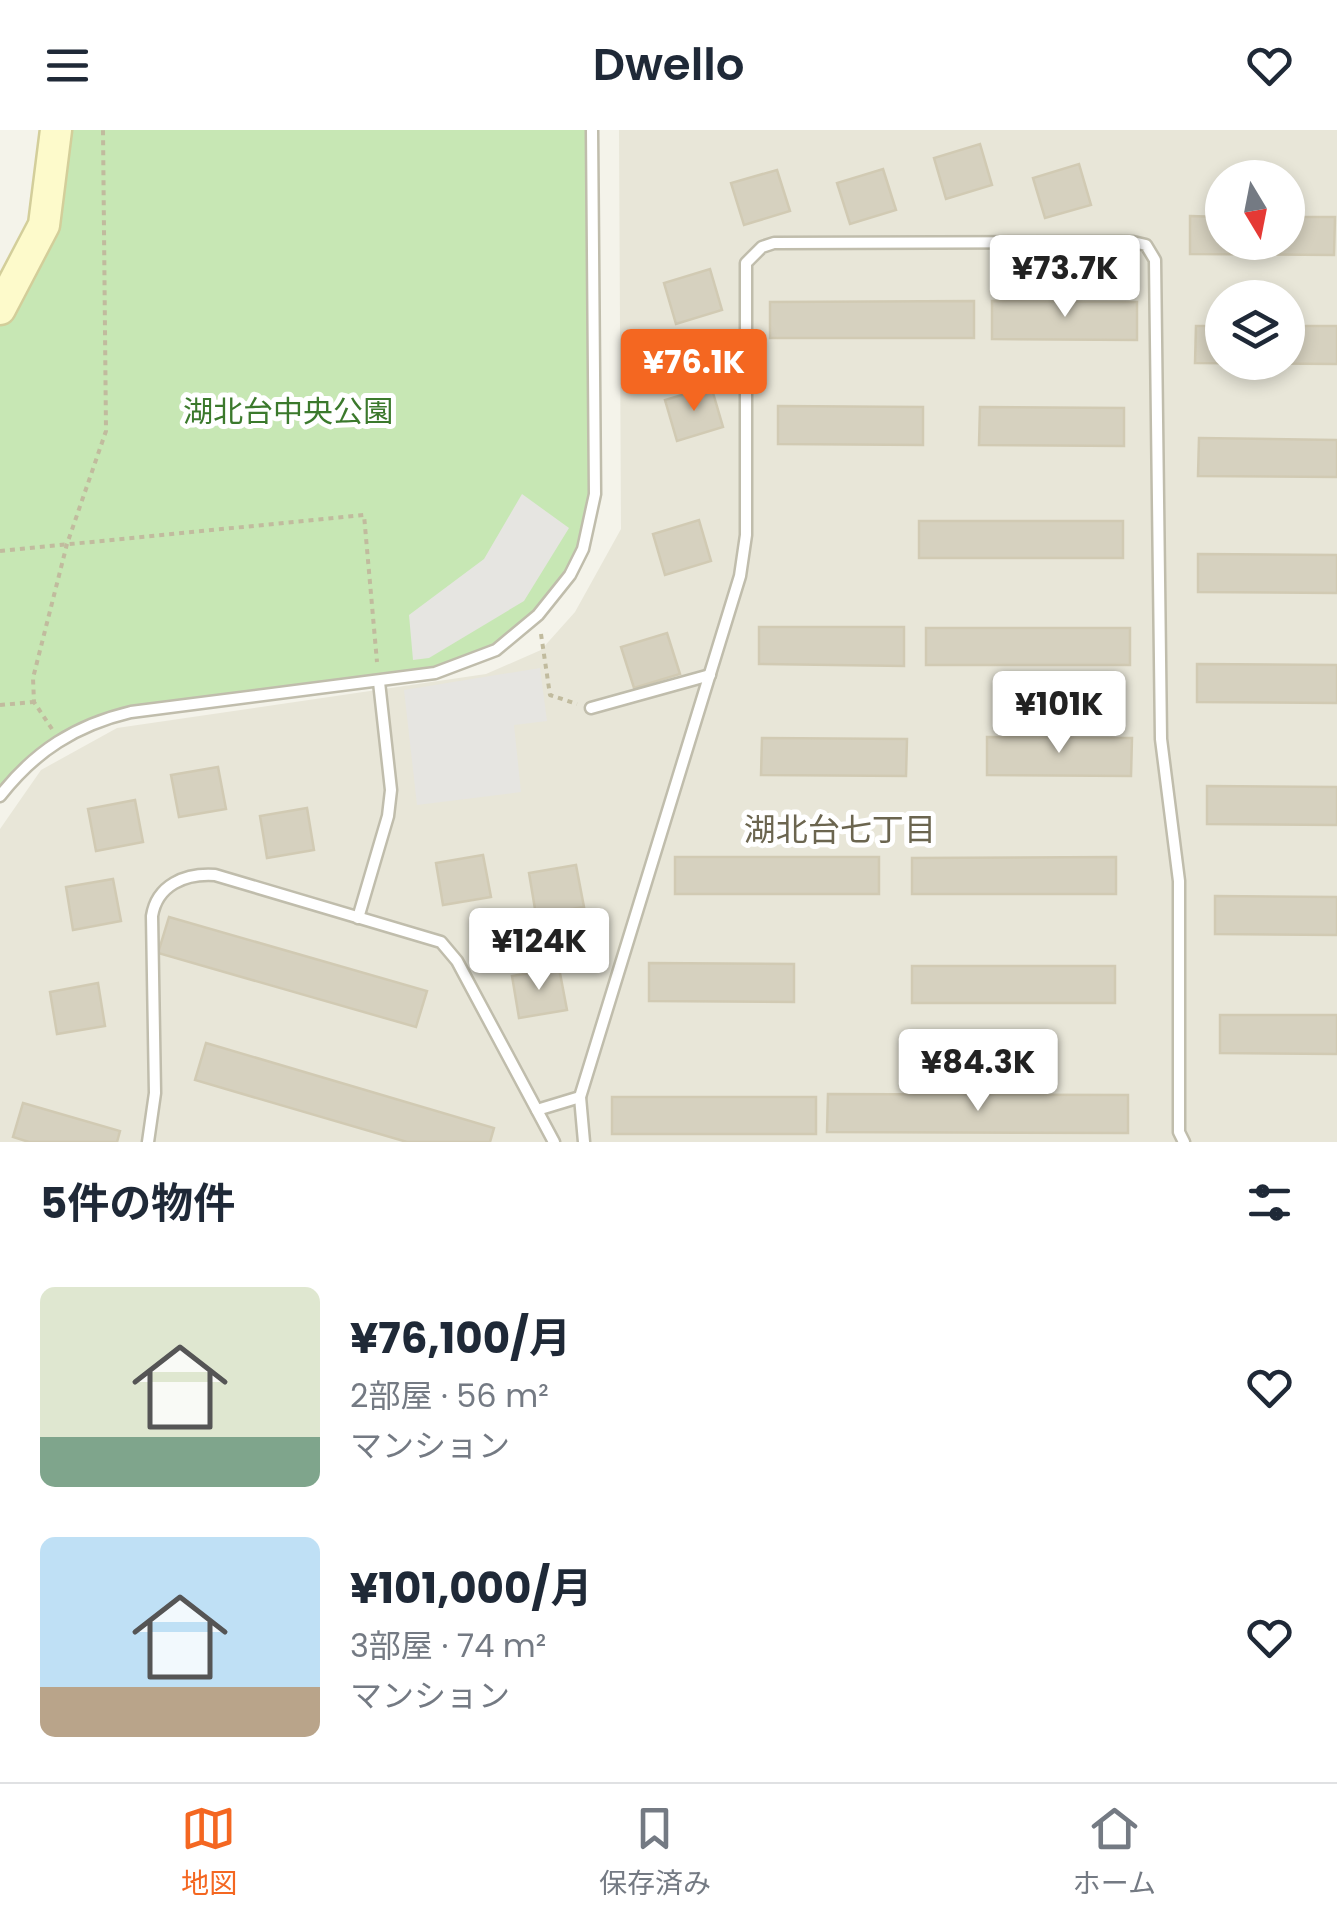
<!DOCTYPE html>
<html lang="ja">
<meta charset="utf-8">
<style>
:root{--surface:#fff;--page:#f2f2f3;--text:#1f2937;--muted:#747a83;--line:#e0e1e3;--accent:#f46721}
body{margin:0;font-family:Poppins,"Noto Sans JP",sans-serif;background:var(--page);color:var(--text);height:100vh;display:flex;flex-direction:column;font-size:38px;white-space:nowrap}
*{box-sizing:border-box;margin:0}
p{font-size:32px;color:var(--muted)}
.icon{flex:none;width:55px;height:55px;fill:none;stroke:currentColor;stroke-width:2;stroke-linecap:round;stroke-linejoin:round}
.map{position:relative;height:1012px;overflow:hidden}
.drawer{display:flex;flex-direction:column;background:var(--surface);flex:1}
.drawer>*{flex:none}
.needle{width:65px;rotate:170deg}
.fabs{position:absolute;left:1205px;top:30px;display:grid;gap:20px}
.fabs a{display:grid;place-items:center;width:100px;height:100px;border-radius:50%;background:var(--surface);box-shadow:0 5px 15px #0003;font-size:50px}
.price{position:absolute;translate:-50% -85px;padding:0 22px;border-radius:10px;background:#fff;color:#222;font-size:32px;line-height:65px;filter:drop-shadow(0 2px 5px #0008)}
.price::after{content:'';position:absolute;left:50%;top:60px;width:30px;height:22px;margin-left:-15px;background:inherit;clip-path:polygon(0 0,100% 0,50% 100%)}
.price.on{background:var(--accent);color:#fff}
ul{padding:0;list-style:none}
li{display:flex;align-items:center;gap:30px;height:250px;padding:0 40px}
li span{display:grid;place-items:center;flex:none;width:280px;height:200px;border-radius:15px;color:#555}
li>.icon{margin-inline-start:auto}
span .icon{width:120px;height:120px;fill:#fffc;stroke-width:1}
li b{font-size:42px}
h2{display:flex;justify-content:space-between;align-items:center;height:120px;padding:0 40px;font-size:42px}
header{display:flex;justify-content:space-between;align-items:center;height:130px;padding:0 40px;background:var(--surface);font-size:45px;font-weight:600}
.tab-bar{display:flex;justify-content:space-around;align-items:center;height:140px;border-top:2px solid var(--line);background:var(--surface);font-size:28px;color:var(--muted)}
.tab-bar a{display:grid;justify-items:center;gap:5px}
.tab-bar .on{color:var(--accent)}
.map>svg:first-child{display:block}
.residential{fill:#e8e6d8;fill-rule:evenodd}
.green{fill:#c7e7b4}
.parking{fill:#e6e5e1}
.building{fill:#d6d1bf;stroke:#d1cab3;stroke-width:2.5}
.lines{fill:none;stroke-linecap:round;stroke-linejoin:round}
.lane-casing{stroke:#c0bdac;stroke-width:15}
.secondary-casing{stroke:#d3ce9a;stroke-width:35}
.path{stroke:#c1bb9e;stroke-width:4;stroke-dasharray:5 5;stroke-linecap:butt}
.lane{stroke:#fff;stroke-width:10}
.secondary{stroke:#fdfacb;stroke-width:30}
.labels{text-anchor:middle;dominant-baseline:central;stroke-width:10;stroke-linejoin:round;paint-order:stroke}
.park-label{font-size:30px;fill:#3b792c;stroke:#fff}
.neighbourhood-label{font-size:32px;fill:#6b654f;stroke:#fff}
</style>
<header><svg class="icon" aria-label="menu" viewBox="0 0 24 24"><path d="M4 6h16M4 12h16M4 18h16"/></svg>Dwello<svg class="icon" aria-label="heart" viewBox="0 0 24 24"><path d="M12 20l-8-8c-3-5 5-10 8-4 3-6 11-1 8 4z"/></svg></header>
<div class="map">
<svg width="1337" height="1012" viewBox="0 0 1337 1012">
<rect width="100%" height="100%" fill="#f4f3ea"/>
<path class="residential" d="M619 0H1337V1012H0V699L41 640 117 598 486 544 541 520 575 482 621 399ZM1222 48H1288V112H1222ZM1222 168H1288V232H1222Z"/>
<polygon class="green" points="56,0 592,0 595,364 570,445 520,502 455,538 131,582 59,610 0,666 0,179 28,128"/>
<g class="parking">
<polygon points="522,364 569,398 524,471 429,528 413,530 409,485 484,429"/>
<polygon points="540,538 547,591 514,595 521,662 417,675 404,560"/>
</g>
<g class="building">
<polygon points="980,14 992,55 946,69 934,28"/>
<polygon points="1079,34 1091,75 1045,88 1033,48"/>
<polygon points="883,39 896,80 850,94 837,53"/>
<polygon points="777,40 790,81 744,95 731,53"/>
<polygon points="1190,86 1222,87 1222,112 1288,112 1288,87 1335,87 1334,125 1190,124"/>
<polygon points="710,139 722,180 676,194 664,153"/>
<polygon points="974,171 974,208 770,208 770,172"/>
<polygon points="992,171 1137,172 1137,210 992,209"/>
<polygon points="1196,196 1222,196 1222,232 1288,232 1288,196 1337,196 1337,234 1195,233"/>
<polygon points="711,256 723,297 677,311 665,270"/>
<polygon points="778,276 923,277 923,315 778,314"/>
<polygon points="980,277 1124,278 1124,316 979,315"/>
<polygon points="1199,308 1337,310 1337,347 1198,346"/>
<polygon points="699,390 711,431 665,445 653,404"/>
<rect x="919" y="391" width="204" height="37"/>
<polygon points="1198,424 1337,425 1337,463 1198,462"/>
<polygon points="759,497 904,497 904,536 759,534"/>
<rect x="926" y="498" width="204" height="37"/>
<polygon points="667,503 680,544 634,558 621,517"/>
<polygon points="1197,534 1337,535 1337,573 1197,572"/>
<polygon points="987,607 1132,608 1131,646 987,645"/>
<polygon points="762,608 907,609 906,646 761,645"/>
<polygon points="218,637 226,679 179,687 171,645"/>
<polygon points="1207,656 1337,657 1337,695 1207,694"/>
<polygon points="135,670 143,712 96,721 88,679"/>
<polygon points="307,678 314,720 267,728 260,686"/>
<polygon points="483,725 491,767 443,775 436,733"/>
<rect x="675" y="727" width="204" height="37"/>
<polygon points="1116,727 1116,764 912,764 912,728"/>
<polygon points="576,735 584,777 536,785 529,743"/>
<polygon points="113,749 121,791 73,800 66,757"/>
<polygon points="1215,766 1337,767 1337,805 1215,804"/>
<polygon points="169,787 427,861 416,897 158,823"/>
<polygon points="649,833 794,834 794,872 649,871"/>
<rect x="912" y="836" width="203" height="37"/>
<polygon points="559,838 567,880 519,888 512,846"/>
<polygon points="98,853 105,896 57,904 50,862"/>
<polygon points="1220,885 1337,885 1337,924 1220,923"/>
<polygon points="206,913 494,998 490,1012 407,1012 195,950"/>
<polygon points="828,964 1128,965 1128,1003 827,1002"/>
<rect x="612" y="967" width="204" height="37"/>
<polygon points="23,973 120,1001 117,1012 29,1012 13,1007"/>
</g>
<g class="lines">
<g class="lane-casing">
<g id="lane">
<polyline points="591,578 710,545"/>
<path d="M0 666C35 621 76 595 131 582L435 543 496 520 538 485 570 445 583 419 595 364 592 0"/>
<polyline points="358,788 388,686 391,660 379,552"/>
<polyline points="537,980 580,967"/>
<path d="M148 1012 155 963 152 786C157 755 185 743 215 745L441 812 457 831 554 1012"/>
<polyline points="584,1012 580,967 740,446 746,405 746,133 762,117 774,113 1133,112 1146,115 1155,130 1161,609 1179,751 1179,1002 1184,1012"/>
</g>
</g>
<g class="secondary-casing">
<polyline id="secondary" points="0,179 44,95 56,0"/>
</g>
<g class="path">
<polyline points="0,421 364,385 377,532"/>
<polyline points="541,504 550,565 577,574"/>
<polyline points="0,575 34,572"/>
<polyline points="52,599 34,572 33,548 67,414 106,301 103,0"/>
</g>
<use href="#lane" class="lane"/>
<use href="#secondary" class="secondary"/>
</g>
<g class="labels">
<g class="park-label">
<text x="288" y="281">湖北台中央公園</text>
</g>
<g class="neighbourhood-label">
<text x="840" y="699">湖北台七丁目</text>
</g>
</g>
</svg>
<div class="fabs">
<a><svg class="needle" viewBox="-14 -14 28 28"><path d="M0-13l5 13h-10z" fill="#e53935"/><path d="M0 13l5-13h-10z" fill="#747a83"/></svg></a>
<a><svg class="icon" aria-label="layers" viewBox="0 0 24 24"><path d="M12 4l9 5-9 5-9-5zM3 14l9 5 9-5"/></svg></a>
</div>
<b class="price" style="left:1065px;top:190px">¥73.7K</b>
<b class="price on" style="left:694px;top:284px">¥76.1K</b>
<b class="price" style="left:1059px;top:626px">¥101K</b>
<b class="price" style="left:539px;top:863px">¥124K</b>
<b class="price" style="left:978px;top:984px">¥84.3K</b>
</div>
<section class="drawer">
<h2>5件の物件<svg class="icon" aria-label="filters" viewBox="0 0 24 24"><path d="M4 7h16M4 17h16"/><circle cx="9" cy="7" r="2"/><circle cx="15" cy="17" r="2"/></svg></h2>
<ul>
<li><span style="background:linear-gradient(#dfe7d0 75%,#7fa58c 0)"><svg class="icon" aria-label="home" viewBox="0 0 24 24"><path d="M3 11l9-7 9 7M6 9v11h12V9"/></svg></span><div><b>¥76,100/月</b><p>2部屋 · 56 m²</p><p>マンション</p></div><svg class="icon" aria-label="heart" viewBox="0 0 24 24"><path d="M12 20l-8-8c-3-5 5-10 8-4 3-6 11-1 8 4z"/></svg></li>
<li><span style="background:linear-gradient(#bfe0f5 75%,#b9a48a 0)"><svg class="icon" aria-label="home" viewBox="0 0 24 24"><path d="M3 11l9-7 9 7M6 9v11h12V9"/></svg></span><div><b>¥101,000/月</b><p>3部屋 · 74 m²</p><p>マンション</p></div><svg class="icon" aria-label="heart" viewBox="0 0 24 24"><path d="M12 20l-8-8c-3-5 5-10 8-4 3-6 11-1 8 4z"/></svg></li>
</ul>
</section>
<nav class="tab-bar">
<a class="on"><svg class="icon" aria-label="map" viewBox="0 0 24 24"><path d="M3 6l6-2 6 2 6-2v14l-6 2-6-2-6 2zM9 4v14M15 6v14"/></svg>地図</a>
<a><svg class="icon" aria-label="saved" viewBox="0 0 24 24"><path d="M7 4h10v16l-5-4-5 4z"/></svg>保存済み</a>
<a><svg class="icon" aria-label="home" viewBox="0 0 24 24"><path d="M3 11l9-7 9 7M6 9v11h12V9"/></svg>ホーム</a>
</nav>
